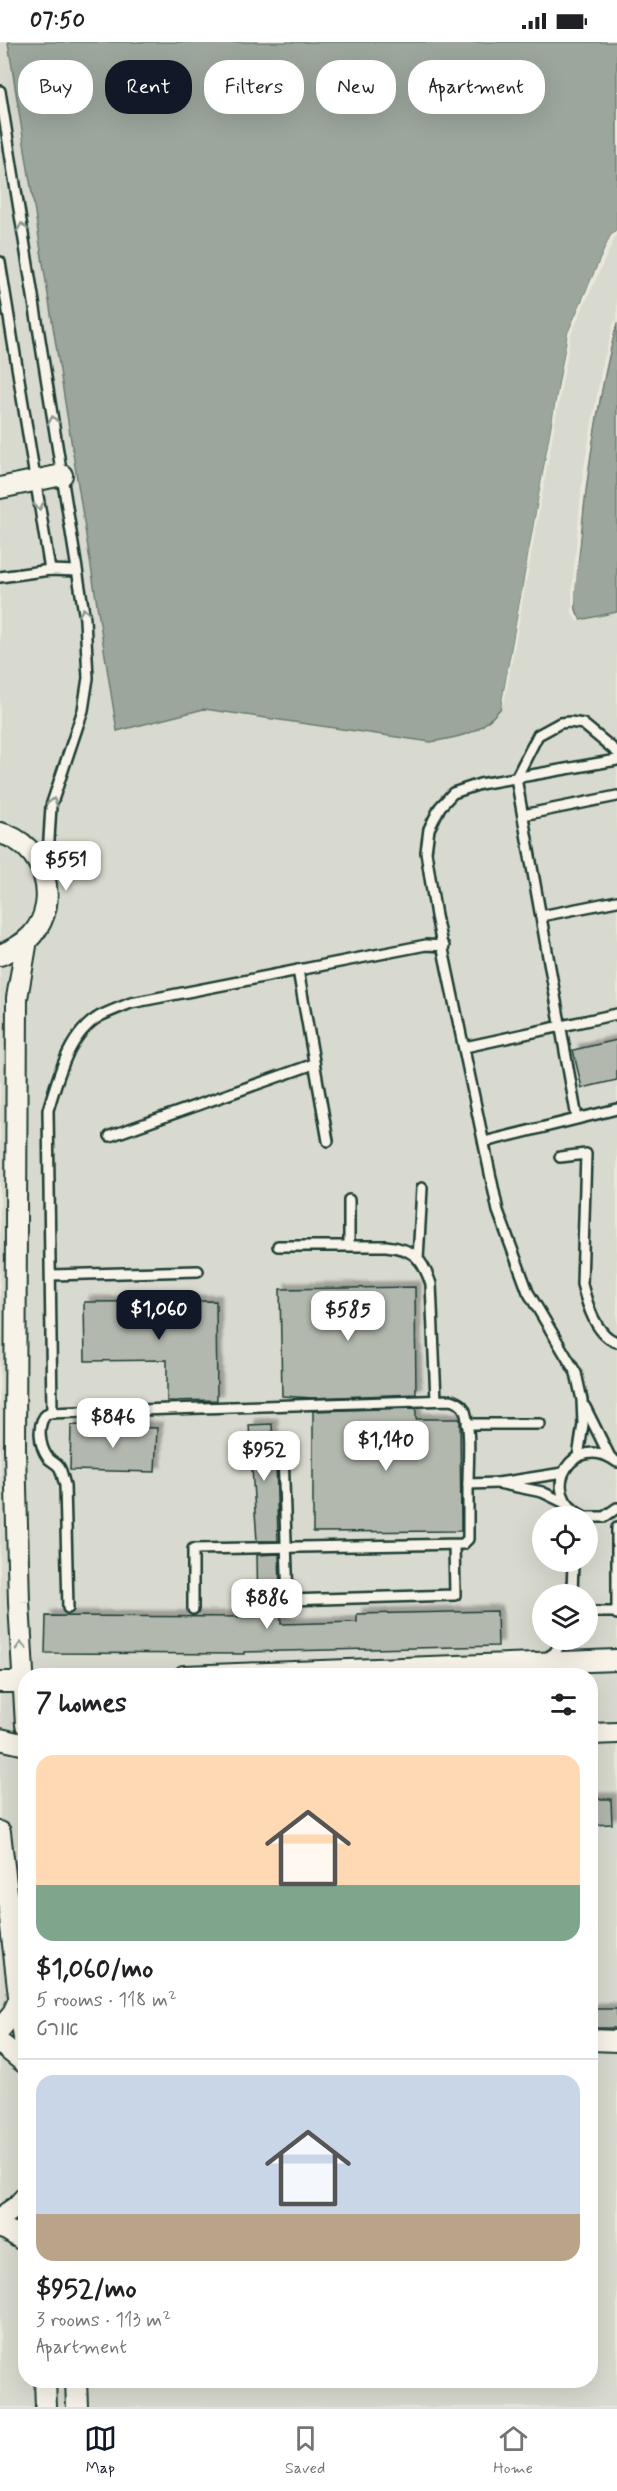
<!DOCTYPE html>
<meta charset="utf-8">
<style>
:root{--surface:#fff;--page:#f2f2f2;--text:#202124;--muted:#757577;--line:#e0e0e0;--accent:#111827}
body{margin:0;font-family:Mynerve,"Playpen Sans Hebrew",sans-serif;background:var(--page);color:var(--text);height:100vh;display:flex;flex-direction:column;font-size:22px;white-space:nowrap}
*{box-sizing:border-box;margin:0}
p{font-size:20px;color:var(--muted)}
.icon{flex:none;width:33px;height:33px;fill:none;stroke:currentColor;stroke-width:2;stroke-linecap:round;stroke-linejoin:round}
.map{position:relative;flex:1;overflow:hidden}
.details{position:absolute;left:18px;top:1626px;width:580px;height:720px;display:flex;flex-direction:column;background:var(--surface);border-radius:24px;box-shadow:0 6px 24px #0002}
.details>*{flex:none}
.top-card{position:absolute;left:18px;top:18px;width:582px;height:54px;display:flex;gap:12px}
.buttons{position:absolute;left:532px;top:1464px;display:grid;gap:12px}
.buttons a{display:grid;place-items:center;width:66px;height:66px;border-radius:50%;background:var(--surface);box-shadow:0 6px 24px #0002;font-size:30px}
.price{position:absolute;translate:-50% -51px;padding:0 14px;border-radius:12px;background:#fff;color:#222;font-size:20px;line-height:39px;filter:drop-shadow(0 2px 3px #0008)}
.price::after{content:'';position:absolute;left:50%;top:36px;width:18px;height:14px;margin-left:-9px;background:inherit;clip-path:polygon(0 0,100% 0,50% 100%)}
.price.selected{background:var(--accent);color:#fff}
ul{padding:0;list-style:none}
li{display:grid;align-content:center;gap:12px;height:318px;padding:0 18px}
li+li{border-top:2px solid var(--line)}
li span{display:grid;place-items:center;height:186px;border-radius:18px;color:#555}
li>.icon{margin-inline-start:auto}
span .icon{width:108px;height:108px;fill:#fffc;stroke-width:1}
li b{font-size:26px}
h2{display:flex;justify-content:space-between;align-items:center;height:72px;padding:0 18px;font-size:26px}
.tag{padding:0 21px;border-radius:24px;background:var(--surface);box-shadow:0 6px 24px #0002;font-size:21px;line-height:54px}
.tag.selected{background:var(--accent);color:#fff}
.status{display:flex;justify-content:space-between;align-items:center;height:42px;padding:0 30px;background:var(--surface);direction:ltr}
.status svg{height:16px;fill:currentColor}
.tab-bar{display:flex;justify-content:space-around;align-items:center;height:84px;border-top:2px solid var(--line);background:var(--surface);font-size:16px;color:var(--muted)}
.tab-bar a{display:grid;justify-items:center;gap:3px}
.tab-bar .selected{color:var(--accent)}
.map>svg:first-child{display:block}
.built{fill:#d9dacf;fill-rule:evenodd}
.water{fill:#9ca69c;stroke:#6a7c72;stroke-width:1.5}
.pier{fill:#eae8dd}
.building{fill:#b2b8ae;stroke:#1f3d34;stroke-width:1.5;filter:url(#shadow)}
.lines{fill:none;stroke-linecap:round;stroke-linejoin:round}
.service-casing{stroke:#1f3d34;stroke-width:14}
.minor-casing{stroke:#1f3d34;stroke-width:24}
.service{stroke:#f7f3e8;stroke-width:9}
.minor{stroke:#f7f3e8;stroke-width:20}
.oneway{stroke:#8b988e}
</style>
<div class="status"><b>07:50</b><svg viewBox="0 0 49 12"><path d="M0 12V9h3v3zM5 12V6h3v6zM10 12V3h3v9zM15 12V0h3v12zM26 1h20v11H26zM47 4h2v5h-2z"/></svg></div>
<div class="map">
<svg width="617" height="2365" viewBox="0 0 617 2365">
<defs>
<filter id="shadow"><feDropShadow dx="5.5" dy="-5.5" stdDeviation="1.5" flood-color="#0004"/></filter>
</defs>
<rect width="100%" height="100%" fill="#eae8dd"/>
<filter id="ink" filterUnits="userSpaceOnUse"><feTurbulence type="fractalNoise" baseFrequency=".0167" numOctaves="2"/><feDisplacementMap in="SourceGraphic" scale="12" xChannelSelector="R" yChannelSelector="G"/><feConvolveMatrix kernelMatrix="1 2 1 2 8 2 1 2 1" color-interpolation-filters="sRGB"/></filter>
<g filter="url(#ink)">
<path class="built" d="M0 0H8L117 689 204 667 431 700 501 666 568 291 617 187V281L605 325 586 432 575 549 580 578 617 570V2365H0ZM543 1474H588V1520H543ZM543 1552H588V1598H543ZM26 1634H591V2338H26Z"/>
<g class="water">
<path d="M8 0H617V187L610 195 568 291 501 666C478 693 464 694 431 700L204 667 117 689Z"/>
<path d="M617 281V570L580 578C569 558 577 527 580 505 587 429 598 355 617 281Z"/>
</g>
<g class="pier">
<polygon points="617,187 617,191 571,292 505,657 501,666 568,291 610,195"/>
<polygon points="617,278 605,325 586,432 575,549 575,569 580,578 577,580 572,570 572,549 583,431 602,325 614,280"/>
</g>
<g class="building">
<polygon points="617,998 617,1038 582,1046 573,1008"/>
<polygon points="415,1245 416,1352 313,1356 282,1354 280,1247"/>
<polygon points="216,1259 217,1358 167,1359 167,1318 85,1319 84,1260"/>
<polygon points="416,1366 416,1377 460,1377 461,1489 313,1490 313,1369"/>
<polygon points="272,1382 274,1415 276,1415 278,1499 257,1499 249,1383"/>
<polygon points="71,1383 157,1386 155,1430 70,1428"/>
<polygon points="279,1512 281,1582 357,1580 357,1572 497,1569 498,1604 244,1610 244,1612 45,1611 46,1574 258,1575 257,1513"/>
<polygon points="591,1757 611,1757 612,1782 591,1783"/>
<rect x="591" y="1967" width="26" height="19"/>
</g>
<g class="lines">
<g class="service-casing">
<g id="service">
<polyline points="0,49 85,577 88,636 83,668 51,764 47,830"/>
<polyline points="0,220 50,528"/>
<polyline points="0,535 50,528 77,529"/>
<polyline points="523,773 617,754"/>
<polyline points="541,874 617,859"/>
<polyline points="298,928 328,1099"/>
<polyline points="465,1005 617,972"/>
<polyline points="577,1076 516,736 538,693 560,681 570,680 583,682 617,710"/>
<polyline points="110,1094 314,1022"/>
<polyline points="484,1100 617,1067"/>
<path d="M560 1115 586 1112 582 1242C587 1262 596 1294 617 1300"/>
<polyline points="349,1158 349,1203"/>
<path d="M278 1204H386C414 1207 422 1216 431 1242L436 1358"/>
<polyline points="418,1217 422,1146"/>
<polyline points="51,1233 198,1229"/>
<polyline points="585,1365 610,1415"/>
<path d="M52 1371 48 1068C58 1036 68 992 100 974 110 969 121 965 131 961L426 903 444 904"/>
<polyline points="467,1382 540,1382"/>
<polyline points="283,1411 288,1558 455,1553 454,1503"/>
<polyline points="578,1415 583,1382 582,1358 576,1331 528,1250 498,1169 436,874 426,810 429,787 440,765 453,751 480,742 617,718"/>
<polyline points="563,1431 498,1441 542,1450 567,1462"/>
<path d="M583 1474C535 1450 575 1388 617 1420"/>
<polyline points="588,1475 604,1475 617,1466"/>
<polyline points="617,1486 617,1572"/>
<polyline points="572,1552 573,1520"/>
<path d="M68 1566 65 1443C63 1438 62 1429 59 1425 56 1421 51 1419 48 1416 39 1404 36 1380 48 1371L451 1358C457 1360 462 1362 465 1369 471 1388 468 1421 468 1442L498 1441"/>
<polyline points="193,1567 193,1507 463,1502 468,1497 468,1442"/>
<polyline points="588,1570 616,1570"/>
<polyline points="545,1617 554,1611 564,1598"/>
</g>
</g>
<g class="minor-casing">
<g id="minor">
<polyline points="0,446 62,433"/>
<path d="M0 791C44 802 62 859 32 893 23 903 12 908 0 913"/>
<polyline points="184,1634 617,1618"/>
<polyline points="0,1640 26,1640"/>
<polyline points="26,1683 19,1560 15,1407 17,956 27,898"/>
<polyline points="591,1692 617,1691"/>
<polyline points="0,1697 26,1703"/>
<polyline points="0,1790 26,2014"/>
<polyline points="0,1987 12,1973 19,1958"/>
<polyline points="591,1998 617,1999"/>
<polyline points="0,2001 26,2022"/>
<polyline points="0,2176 16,2165 26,2154"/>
<polyline points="0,2186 7,2188 26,2200"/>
<polyline points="45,2338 46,2365"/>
<polyline points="76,2338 77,2365"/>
</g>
</g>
<use href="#service" class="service"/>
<use href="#minor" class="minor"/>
</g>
<defs><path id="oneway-chevron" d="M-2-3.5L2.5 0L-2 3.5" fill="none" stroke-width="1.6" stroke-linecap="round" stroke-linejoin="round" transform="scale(1.5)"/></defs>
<g class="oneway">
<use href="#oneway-chevron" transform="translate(22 185) rotate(-99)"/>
<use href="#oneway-chevron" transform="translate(53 378) rotate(-99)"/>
<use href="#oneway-chevron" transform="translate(39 464) rotate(81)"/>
<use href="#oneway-chevron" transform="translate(84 570) rotate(-98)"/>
<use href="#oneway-chevron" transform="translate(53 760) rotate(-76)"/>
<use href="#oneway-chevron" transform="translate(21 1604) rotate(-93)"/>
</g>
</g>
</svg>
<div class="buttons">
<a><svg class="icon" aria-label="locate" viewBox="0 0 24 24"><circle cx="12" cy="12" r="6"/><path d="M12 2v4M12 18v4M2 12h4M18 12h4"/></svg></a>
<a><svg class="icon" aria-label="layers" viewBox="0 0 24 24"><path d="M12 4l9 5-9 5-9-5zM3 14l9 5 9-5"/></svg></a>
</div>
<b class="price" style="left:66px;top:850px">$551</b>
<b class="price selected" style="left:159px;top:1299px">$1,060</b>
<b class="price" style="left:348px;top:1300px">$585</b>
<b class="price" style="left:113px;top:1407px">$846</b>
<b class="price" style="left:386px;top:1430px">$1,140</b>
<b class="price" style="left:264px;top:1440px">$952</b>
<b class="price" style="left:267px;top:1588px">$886</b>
<div class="top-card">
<a class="tag">Buy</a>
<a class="tag selected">Rent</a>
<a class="tag">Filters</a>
<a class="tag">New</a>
<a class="tag">Apartment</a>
</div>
<section class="details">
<h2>7 homes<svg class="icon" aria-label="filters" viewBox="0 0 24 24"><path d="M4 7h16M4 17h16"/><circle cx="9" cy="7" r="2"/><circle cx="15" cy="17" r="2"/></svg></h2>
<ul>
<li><span style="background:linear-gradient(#ffd9b3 70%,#7fa58c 0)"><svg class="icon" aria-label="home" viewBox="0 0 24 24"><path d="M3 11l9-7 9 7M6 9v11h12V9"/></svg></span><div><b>$1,060/mo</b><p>5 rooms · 118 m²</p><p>אורט</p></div></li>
<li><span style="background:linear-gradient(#c9d6e8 75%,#b9a48a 0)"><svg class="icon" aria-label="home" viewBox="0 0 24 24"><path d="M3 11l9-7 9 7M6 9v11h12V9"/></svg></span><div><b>$952/mo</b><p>3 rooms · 113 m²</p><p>Apartment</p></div></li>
</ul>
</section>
</div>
<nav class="tab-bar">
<a class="selected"><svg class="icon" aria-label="map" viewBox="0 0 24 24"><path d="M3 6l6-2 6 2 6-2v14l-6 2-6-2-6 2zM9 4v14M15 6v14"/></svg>Map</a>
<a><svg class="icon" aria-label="saved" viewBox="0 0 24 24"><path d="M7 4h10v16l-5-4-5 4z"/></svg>Saved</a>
<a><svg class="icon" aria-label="home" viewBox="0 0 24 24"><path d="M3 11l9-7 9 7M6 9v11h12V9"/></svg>Home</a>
</nav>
